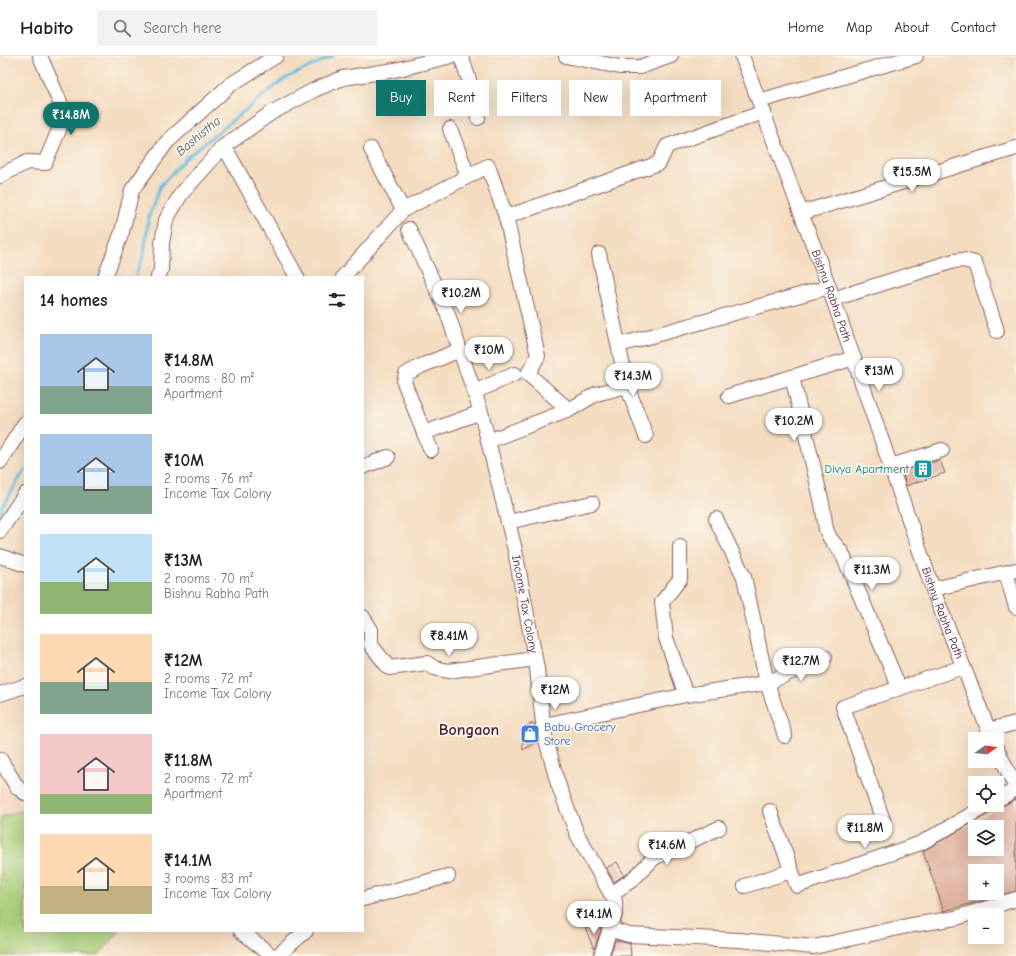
<!DOCTYPE html>
<meta charset="utf-8">
<style>
:root{--surface:#fff;--page:#f2f2f2;--text:#222;--muted:#767676;--line:#e0e0e0;--accent:#0f766e}
body{margin:0;font-family:"Comic Neue",sans-serif;background:var(--page);color:var(--text);height:100vh;display:flex;flex-direction:column;font-size:15px;white-space:nowrap}
*{box-sizing:border-box;margin:0}
p{font-size:13px;color:var(--muted)}
.icon{flex:none;width:22px;height:22px;fill:none;stroke:currentColor;stroke-width:2;stroke-linecap:round;stroke-linejoin:round}
.map{position:relative;flex:1;overflow:hidden}
.side{position:absolute;left:24px;top:220px;width:340px;height:656px;display:flex;flex-direction:column;background:var(--surface);border-radius:0px;box-shadow:0 4px 16px #0002}
.side>*{flex:none}
.guide{position:absolute;left:376px;top:24px;width:380px;height:36px;display:flex;gap:8px}
.needle{width:26px;rotate:76deg}
.buttons{position:absolute;left:968px;top:676px;display:grid;gap:8px}
.buttons a{display:grid;place-items:center;width:36px;height:36px;border-radius:0px;background:var(--surface);box-shadow:0 4px 16px #0002;font-size:20px}
.price{position:absolute;translate:-50% -34px;padding:0 9px;border-radius:14px;background:#fff;color:#222;font-size:13px;line-height:26px;filter:drop-shadow(0 1px 2px #0008)}
.price::after{content:'';position:absolute;left:50%;top:24px;width:12px;height:9px;margin-left:-6px;background:inherit;clip-path:polygon(0 0,100% 0,50% 100%)}
.price.on{background:var(--accent);color:#fff}
ul{padding:0;list-style:none}
li{display:flex;align-items:center;gap:12px;height:100px;padding:0 16px}
li span{display:grid;place-items:center;flex:none;width:112px;height:80px;border-radius:0px;color:#555}
li>.icon{margin-inline-start:auto}
span .icon{width:48px;height:48px;fill:#fffc;stroke-width:1}
li b{font-size:17px}
h2{display:flex;justify-content:space-between;align-items:center;height:48px;padding:0 16px;font-size:17px}
.pill{padding:0 14px;border-radius:0px;background:var(--surface);box-shadow:0 4px 16px #0002;font-size:14px;line-height:36px}
.pill.on{background:var(--accent);color:#fff}
header{display:flex;align-items:center;gap:24px;box-sizing:border-box;height:56px;padding:0 20px;background:var(--surface);border-bottom:1px solid var(--line)}
header strong{font-size:19px}
nav{display:flex;gap:22px;margin-inline-start:auto;font-size:14px}
.search{width:280px;height:36px;background:var(--page);display:flex;align-items:center;gap:10px;box-sizing:border-box;padding:0 14px;border-radius:0px;color:var(--muted);font-size:15px}
.map>svg:first-child{display:block}
.built{fill:#f5d3c1}
.green{fill:#a9cf79;stroke:#7a7752}
.lines{fill:none;stroke-linecap:round;stroke-linejoin:round}
.stream{stroke:#60bade;stroke-width:3}
.building{fill:#deaf9d;fill-rule:evenodd}
.minor-casing{stroke:#86615f;stroke-width:16}
.minor{stroke:#fff;stroke-width:14}
.labels{text-anchor:middle;dominant-baseline:central;stroke-width:3.5;stroke-linejoin:round;paint-order:stroke}
.street-label{font-size:12px;fill:#4a1f2b;stroke:#fbf7ec}
.culture-label{font-size:12px;fill:#0d838f;stroke:#fbf7ec;text-anchor:end}
.shop-label{font-size:12px;fill:#366cbe;stroke:#fbf7ec;text-anchor:start}
.water-label{font-size:13px;font-style:italic;fill:#52556a;stroke:#fbf7ec}
.district-label{font-size:16px;font-weight:bold;fill:#4a1f2b;stroke:#fbf7ec}
</style>
<header>
<strong>Habito</strong>
<div class="search"><svg class="icon" aria-label="search" viewBox="0 0 24 24"><circle cx="10" cy="10" r="6"/><path d="M15 15l6 6"/></svg>Search here</div>
<nav><a>Home</a><a>Map</a><a>About</a><a>Contact</a></nav>
</header>
<div class="map">
<svg width="1016" height="900" viewBox="0 0 1016 900">
<rect width="100%" height="100%" fill="#fbf7ec"/>
<filter id="ink" filterUnits="userSpaceOnUse"><feTurbulence type="fractalNoise" baseFrequency=".025" numOctaves="2"/><feDisplacementMap in="SourceGraphic" scale="8" xChannelSelector="R" yChannelSelector="G"/><feConvolveMatrix kernelMatrix="1 2 1 2 8 2 1 2 1" color-interpolation-filters="sRGB"/></filter>
<filter id="wash" filterUnits="userSpaceOnUse"><feTurbulence type="fractalNoise" baseFrequency=".012" numOctaves="4" result="noise"/><feDisplacementMap in="SourceGraphic" scale="16" xChannelSelector="R" yChannelSelector="G"/><feGaussianBlur stdDeviation="0.9" result="paint"/><feColorMatrix in="noise" values="0 0 0 0 0 0 0 0 0 0 0 0 0 0 0 0 0 1.4 0 .05"/><feComposite in="paint" operator="in"/></filter>
<g filter="url(#wash)">
<rect width="100%" height="100%" fill="#f4dcc0"/>
<polygon class="built" points="0,729 2,733 25,754 0,761"/>
<polygon class="green" points="25,754 25,875 120,875 98,900 0,900 0,761"/>
<g class="lines">
<g class="stream">
<polyline points="135,221 144,198 149,160 160,130 186,102 284,23 333,0"/>
<polyline points="0,455 25,413"/>
</g>
</g>
<g id="blocks">
<g class="building">
<polygon points="940,404 945,417 906,430 902,415"/>
<polygon points="534,667 538,685 523,694 522,672"/>
<path d="M1016 743V835L944 855 923 795 992 756 996 752 1001 751ZM975 771H997V793H975ZM975 815H997V837H975Z"/>
<polygon points="617,806 624,819 614,826 606,812"/>
<polygon points="601,871 601,874 594,893 585,872"/>
<polygon points="615,884 630,888 631,900 610,900"/>
</g>
</g>
</g>
<g filter="url(#ink)">
<use href="#blocks" fill-opacity="0" stroke="#86615f" stroke-width="1"/>
<g class="lines">
<g class="minor-casing">
<g id="minor">
<polyline points="461,0 473,36 478,62"/>
<polyline points="566,0 620,11 640,11 671,0"/>
<path id="s1" d="M742 0 829 231 935 539 992 683"/>
<polyline points="759,45 916,0"/>
<polyline points="450,73 468,120"/>
<polyline points="223,91 228,97 297,221"/>
<polyline points="371,93 403,154"/>
<polyline points="0,120 27,106 45,107 59,74 62,51 40,0"/>
<polyline points="801,157 1016,92"/>
<polyline points="506,161 659,107 667,90 764,56"/>
<path id="s2" d="M409 173 447 256 481 356 515 494 537 613 544 676 558 728 577 778 615 845V858L601 900"/>
<polyline points="105,221 122,176 132,134 167,86 230,29 276,0"/>
<polyline points="158,221 161,214 162,187 166,164 181,138 223,91 271,57 316,33 343,22 395,14 451,0"/>
<polyline points="343,221 403,154 488,110 506,161 538,300 528,318 569,354"/>
<polyline points="833,243 954,205 963,204 975,207 997,275"/>
<polyline points="619,289 829,231"/>
<polyline points="460,294 421,310 406,318 404,326 424,377 473,359"/>
<polyline points="792,321 822,447 826,473 830,482 842,497 899,631"/>
<polyline points="627,330 646,380"/>
<polyline points="474,336 515,318"/>
<polyline points="729,340 854,302"/>
<polyline points="424,377 431,394"/>
<polyline points="488,385 569,354 596,338 627,330 599,198"/>
<polyline points="0,406 25,367"/>
<polyline points="891,410 942,394"/>
<polyline points="363,411 388,401"/>
<polyline points="716,463 744,521 767,627 785,680"/>
<polyline points="508,466 592,447"/>
<polyline points="0,475 25,438"/>
<polyline points="680,491 680,523 662,546 666,582 686,639"/>
<polyline points="0,500 25,509"/>
<polyline points="1006,517 1016,551"/>
<polyline points="933,533 1016,514"/>
<polyline points="363,561 371,574 371,589 389,612 427,607 434,612 448,615 535,603"/>
<polyline points="0,638 25,630"/>
<polyline points="544,669 686,639 767,627 825,601"/>
<polyline points="988,674 1016,667"/>
<polyline points="997,693 1016,732"/>
<polyline points="0,703 17,731 25,737"/>
<polyline points="997,744 1016,733"/>
<polyline points="770,755 797,830 921,787 988,749"/>
<polyline points="883,764 843,651 963,611"/>
<polyline points="745,830 791,815"/>
<polyline points="611,838 632,824 654,802 719,772"/>
<polyline points="363,843 448,820"/>
<polyline points="609,873 629,879 739,884 814,891 907,870 956,862 1016,843"/>
<polyline points="241,875 272,900"/>
<polyline points="277,900 306,875"/>
</g>
</g>
<use href="#minor" class="minor"/>
</g>
</g>
<defs>
<g id="building-square" transform="scale(1)"><rect x="-9" y="-9" width="18" height="18" rx="4" fill="#0f9aa8" stroke="#fbf7ec"/><path d="M-4-6H4V6H1V3H-1V6H-4ZM-2.5-4.3h1.7v1.8h-1.7ZM.8-4.3h1.7v1.8H.8ZM-2.5-1h1.7V.8h-1.7ZM.8-1h1.7V.8H.8Z" fill="#fff"/></g>
<g id="shop-square" transform="scale(1)"><rect x="-9" y="-9" width="18" height="18" rx="4" fill="#3f7fe0" stroke="#fbf7ec"/><path d="M-5-2.5h2.3a2.7 3.5 0 0 1 5.4 0H5L5.5 6h-11ZM-1.5-2.5h3a1.5 2.3 0 0 0-3 0Z" fill="#fff"/></g>
</defs>
<g fill-rule="evenodd">
<use href="#building-square" x="923" y="413"/>
<use href="#shop-square" x="530" y="678"/>
</g>
<g class="labels">
<g class="street-label">
<text stroke="none"><textPath href="#s1" startOffset="256">Bishnu Rabha Path</textPath></text>
<text stroke="none"><textPath href="#s2" startOffset="394">Income Tax Colony</textPath></text>
<text stroke="none"><textPath href="#s1" startOffset="592">Bishnu Rabha Path</textPath></text>
</g>
<g class="culture-label">
<text x="909" y="413">Divya Apartment</text>
</g>
<g class="shop-label">
<text x="544" y="671">Babu Grocery<tspan x="544" dy="14">Store</tspan></text>
</g>
<g class="water-label">
<text transform="translate(198 80) rotate(-40)">Bashistha</text>
</g>
<g class="district-label">
<text x="469" y="674">Bongaon</text>
</g>
</g>
</svg>
<div class="buttons">
<a><svg class="needle" viewBox="-14 -14 28 28"><path d="M0-13l5 13h-10z" fill="#e53935"/><path d="M0 13l5-13h-10z" fill="#767676"/></svg></a>
<a><svg class="icon" aria-label="locate" viewBox="0 0 24 24"><circle cx="12" cy="12" r="6"/><path d="M12 2v4M12 18v4M2 12h4M18 12h4"/></svg></a>
<a><svg class="icon" aria-label="layers" viewBox="0 0 24 24"><path d="M12 4l9 5-9 5-9-5zM3 14l9 5 9-5"/></svg></a>
<a>+</a>
<a>−</a>
</div>
<b class="price on" style="left:71px;top:80px">₹14.8M</b>
<b class="price" style="left:912px;top:137px">₹15.5M</b>
<b class="price" style="left:461px;top:258px">₹10.2M</b>
<b class="price" style="left:489px;top:315px">₹10M</b>
<b class="price" style="left:879px;top:336px">₹13M</b>
<b class="price" style="left:633px;top:341px">₹14.3M</b>
<b class="price" style="left:794px;top:386px">₹10.2M</b>
<b class="price" style="left:872px;top:535px">₹11.3M</b>
<b class="price" style="left:449px;top:601px">₹8.41M</b>
<b class="price" style="left:801px;top:626px">₹12.7M</b>
<b class="price" style="left:555px;top:655px">₹12M</b>
<b class="price" style="left:865px;top:793px">₹11.8M</b>
<b class="price" style="left:667px;top:810px">₹14.6M</b>
<b class="price" style="left:594px;top:879px">₹14.1M</b>
<div class="guide">
<a class="pill on">Buy</a>
<a class="pill">Rent</a>
<a class="pill">Filters</a>
<a class="pill">New</a>
<a class="pill">Apartment</a>
</div>
<section class="side">
<h2>14 homes<svg class="icon" aria-label="filters" viewBox="0 0 24 24"><path d="M4 7h16M4 17h16"/><circle cx="9" cy="7" r="2"/><circle cx="15" cy="17" r="2"/></svg></h2>
<ul>
<li><span style="background:linear-gradient(#a9c7e8 65%,#7fa58c 0)"><svg class="icon" aria-label="home" viewBox="0 0 24 24"><path d="M3 11l9-7 9 7M6 9v11h12V9"/></svg></span><div><b>₹14.8M</b><p>2 rooms · 80 m²</p><p>Apartment</p></div></li>
<li><span style="background:linear-gradient(#a9c7e8 65%,#7fa58c 0)"><svg class="icon" aria-label="home" viewBox="0 0 24 24"><path d="M3 11l9-7 9 7M6 9v11h12V9"/></svg></span><div><b>₹10M</b><p>2 rooms · 76 m²</p><p>Income Tax Colony</p></div></li>
<li><span style="background:linear-gradient(#bfe0f5 60%,#8fb573 0)"><svg class="icon" aria-label="home" viewBox="0 0 24 24"><path d="M3 11l9-7 9 7M6 9v11h12V9"/></svg></span><div><b>₹13M</b><p>2 rooms · 70 m²</p><p>Bishnu Rabha Path</p></div></li>
<li><span style="background:linear-gradient(#ffd9b3 60%,#7fa58c 0)"><svg class="icon" aria-label="home" viewBox="0 0 24 24"><path d="M3 11l9-7 9 7M6 9v11h12V9"/></svg></span><div><b>₹12M</b><p>2 rooms · 72 m²</p><p>Income Tax Colony</p></div></li>
<li><span style="background:linear-gradient(#f6c9c9 75%,#8fb573 0)"><svg class="icon" aria-label="home" viewBox="0 0 24 24"><path d="M3 11l9-7 9 7M6 9v11h12V9"/></svg></span><div><b>₹11.8M</b><p>2 rooms · 72 m²</p><p>Apartment</p></div></li>
<li><span style="background:linear-gradient(#ffd9b3 65%,#c2b280 0)"><svg class="icon" aria-label="home" viewBox="0 0 24 24"><path d="M3 11l9-7 9 7M6 9v11h12V9"/></svg></span><div><b>₹14.1M</b><p>3 rooms · 83 m²</p><p>Income Tax Colony</p></div></li>
</ul>
</section>
</div>
